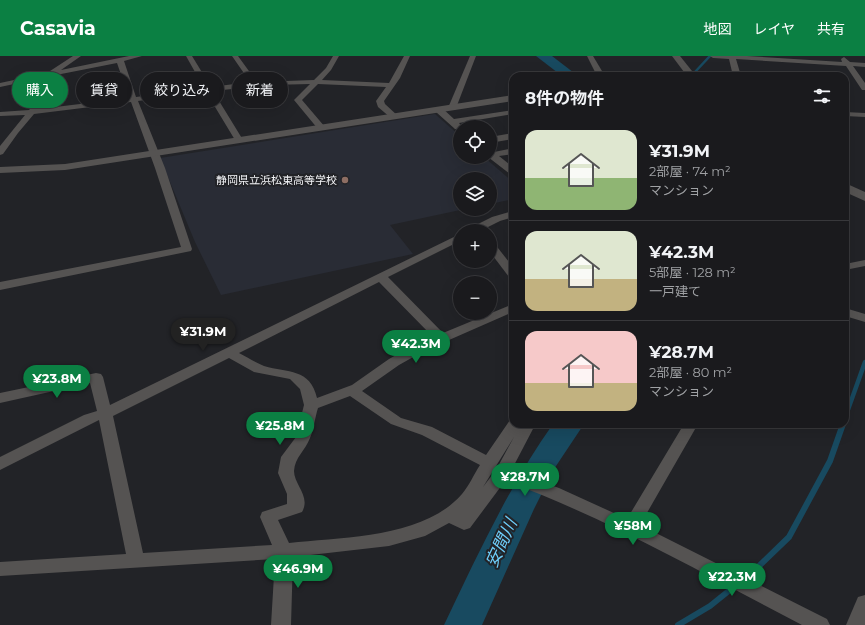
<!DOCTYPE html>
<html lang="ja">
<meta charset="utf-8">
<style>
:root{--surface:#1a1a1d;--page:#232326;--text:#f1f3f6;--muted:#9fa1a4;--line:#38383b;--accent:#0b8043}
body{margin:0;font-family:Montserrat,"Noto Sans JP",sans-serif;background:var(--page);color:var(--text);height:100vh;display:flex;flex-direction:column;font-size:15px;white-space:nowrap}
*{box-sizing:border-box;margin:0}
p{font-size:13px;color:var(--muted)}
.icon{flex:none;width:22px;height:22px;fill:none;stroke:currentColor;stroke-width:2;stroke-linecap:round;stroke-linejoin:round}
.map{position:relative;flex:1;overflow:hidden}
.drawer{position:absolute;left:509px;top:16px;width:340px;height:356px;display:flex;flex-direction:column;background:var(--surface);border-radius:12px;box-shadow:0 4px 16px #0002,0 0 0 1px var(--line)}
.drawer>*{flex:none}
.hud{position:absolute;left:12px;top:16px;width:380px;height:36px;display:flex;gap:8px}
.fabs{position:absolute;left:453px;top:64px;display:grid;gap:8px}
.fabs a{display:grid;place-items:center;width:44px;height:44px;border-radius:50%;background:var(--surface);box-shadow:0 4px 16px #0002,0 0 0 1px var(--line);font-size:20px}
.price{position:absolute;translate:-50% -34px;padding:0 9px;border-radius:14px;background:var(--accent);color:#fff;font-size:13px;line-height:26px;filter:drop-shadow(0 1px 2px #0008)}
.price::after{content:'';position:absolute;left:50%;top:24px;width:12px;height:9px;margin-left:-6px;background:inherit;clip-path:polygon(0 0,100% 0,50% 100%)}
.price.selected{background:#222;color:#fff}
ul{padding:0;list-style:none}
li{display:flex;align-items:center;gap:12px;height:100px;padding:0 16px}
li+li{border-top:1px solid var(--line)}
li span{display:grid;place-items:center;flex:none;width:112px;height:80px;border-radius:12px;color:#555}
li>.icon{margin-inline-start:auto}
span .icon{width:48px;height:48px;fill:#fffc;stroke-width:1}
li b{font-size:17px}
h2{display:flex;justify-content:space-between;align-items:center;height:48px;padding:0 16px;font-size:17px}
.tag{padding:0 14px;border-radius:18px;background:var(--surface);box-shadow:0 4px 16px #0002,0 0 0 1px var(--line);font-size:14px;line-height:36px}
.tag.selected{background:var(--accent);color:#fff}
header{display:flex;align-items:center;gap:24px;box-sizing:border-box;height:56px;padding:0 20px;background:var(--accent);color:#fff}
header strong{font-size:19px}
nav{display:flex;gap:22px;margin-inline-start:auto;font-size:14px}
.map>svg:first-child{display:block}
.built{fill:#292c35}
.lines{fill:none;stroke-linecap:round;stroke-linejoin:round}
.stream-far2{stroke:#184a60;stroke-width:2.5}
.stream-far1{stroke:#184a60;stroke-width:4.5}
.stream{stroke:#184a60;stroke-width:6}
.river{fill:#184a60;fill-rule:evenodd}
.minor{fill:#555352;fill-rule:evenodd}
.tertiary{fill:#555352;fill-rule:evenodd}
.education-dot{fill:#8d6e63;stroke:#222327;stroke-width:1.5}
.labels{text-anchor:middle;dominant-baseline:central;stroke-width:4;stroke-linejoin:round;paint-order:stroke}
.far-poi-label{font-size:11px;fill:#f3f4f7;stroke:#222327;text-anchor:end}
.near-water-label{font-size:17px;font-style:italic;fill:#6ecefa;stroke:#222327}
</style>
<header>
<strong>Casavia</strong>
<nav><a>地図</a><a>レイヤ</a><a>共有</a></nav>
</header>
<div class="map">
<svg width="865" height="569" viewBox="0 0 865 569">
<rect width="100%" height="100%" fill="#222327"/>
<polygon class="built" points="435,58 460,80 460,101 484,101 513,126 513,143 490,148 490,123 460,123 460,153 465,153 390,169 413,198 221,239 195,186 160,102"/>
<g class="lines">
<polyline class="stream-far2" points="698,20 695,16 710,0"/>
<polyline class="stream-far1" points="845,362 865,306"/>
<polyline class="stream" points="678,569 710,550 756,513 789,481 830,405 843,368"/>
<g class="river">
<polygon points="536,0 552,0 578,20 562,20"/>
<path d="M553 368H584L554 413 534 453 482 569H444C477 500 509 430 553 368Z"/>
</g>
<g class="minor">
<path d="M73 0H81L61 14 129 0H142L124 5 136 41 204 32 186 0H192L211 31 250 26 232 0H238L257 26 314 24 326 12 333 0H339L331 14 322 24 389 27 404 0H410L400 22 384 45 385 48 398 60 394 62H391L378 51 376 45 386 31 318 28 302 44 325 71 321 73H318L294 44 310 28 271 29 213 35 243 84 239 87 235 84 206 36 138 45 165 112 192 193 191 195 0 234V226L181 191 155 112 131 46 34 58 18 77 3 98 0 99V90L25 59 0 60V56L29 54 39 43 43 22 0 31V27L47 17ZM117 7 129 42 39 53 47 43 51 20Z"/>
<polygon points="470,0 476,0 456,52 455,54 449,54 448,52"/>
<polygon points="587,0 593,0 605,20 597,20"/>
<polygon points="710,0 747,0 842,6 841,3 844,1 850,6 865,7 865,11 853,10 865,27 865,34 862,34 846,10 736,3 741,20 733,20 729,3 713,2"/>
<polygon points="436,52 442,52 454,63 513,54 513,58 459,67 462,71 458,73 455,73 436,56"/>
<polygon points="845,56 865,57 865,61 845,60"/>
<polygon points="513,77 513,83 490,87 490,81"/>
<polygon points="513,92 513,98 499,100 513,111 513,119 510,118 488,101 490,101 490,94 494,96"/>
<polygon points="513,155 513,161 500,165 480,175 467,175 468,173 492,161"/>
<path d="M460 178V185L388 221 443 277 513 248V256L424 295 399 309 362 335 401 362 432 371 486 399 510 364H513V368H533L534 371 511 415 559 432 627 463 684 368H698L640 469 827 563 830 569H802C705 519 608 462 505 425L470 472 464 474 449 467 425 480 389 490 293 501 291 569H271L275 503 0 520V506L126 498 99 364 0 414V401L84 359 97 355 90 327 0 347V337L96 317 101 318 103 321 110 349ZM379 226 433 281 414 289 389 303 352 329 317 342C310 312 288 317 264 310 256 307 247 301 239 297ZM229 302 254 316 290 323 300 333 304 349 296 381 281 401 278 417 287 438V448L262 456 260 461 272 489 143 497 113 360ZM350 340 391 368 422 379 480 409C474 418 469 430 462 438 424 482 344 481 289 487L278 464 302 456C311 440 294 429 294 415 295 401 305 395 310 382 314 373 315 361 318 352ZM514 381 496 414 483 431Z"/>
<polygon points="490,186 494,187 513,211 513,222 509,221 490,196"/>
<polygon points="865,204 865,210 845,214 845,208"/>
<polygon points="845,252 865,258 865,266 845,260"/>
<polygon points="865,539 865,569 846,569 858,541"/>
</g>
<g class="tertiary">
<polygon points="672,0 680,0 696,20 687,20"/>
<polygon points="513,39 513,45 65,114 0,117 0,111 65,108"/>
<polygon points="845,127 865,136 865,145 845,136"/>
</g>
</g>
<circle class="education-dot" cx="345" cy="124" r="4"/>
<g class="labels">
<g class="far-poi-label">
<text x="337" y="124">静岡県立浜松東高等学校</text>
</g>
<g class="near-water-label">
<text transform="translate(501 487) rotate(-65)">安間川</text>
</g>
</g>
</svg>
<div class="fabs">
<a><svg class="icon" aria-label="locate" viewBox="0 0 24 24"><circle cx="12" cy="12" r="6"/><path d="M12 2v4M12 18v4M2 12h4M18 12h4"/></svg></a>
<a><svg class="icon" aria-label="layers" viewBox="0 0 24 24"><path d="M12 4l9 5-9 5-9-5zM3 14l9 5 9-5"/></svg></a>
<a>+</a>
<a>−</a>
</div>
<b class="price selected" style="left:203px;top:296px">¥31.9M</b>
<b class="price" style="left:416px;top:308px">¥42.3M</b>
<b class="price" style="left:57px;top:343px">¥23.8M</b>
<b class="price" style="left:280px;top:390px">¥25.8M</b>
<b class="price" style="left:525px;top:441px">¥28.7M</b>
<b class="price" style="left:633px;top:490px">¥58M</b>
<b class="price" style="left:298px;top:533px">¥46.9M</b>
<b class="price" style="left:732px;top:541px">¥22.3M</b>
<div class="hud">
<a class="tag selected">購入</a>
<a class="tag">賃貸</a>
<a class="tag">絞り込み</a>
<a class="tag">新着</a>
</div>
<section class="drawer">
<h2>8件の物件<svg class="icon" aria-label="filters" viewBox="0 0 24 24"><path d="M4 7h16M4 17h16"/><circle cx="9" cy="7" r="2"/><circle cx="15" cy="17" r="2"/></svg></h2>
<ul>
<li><span style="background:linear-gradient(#dfe7d0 60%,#8fb573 0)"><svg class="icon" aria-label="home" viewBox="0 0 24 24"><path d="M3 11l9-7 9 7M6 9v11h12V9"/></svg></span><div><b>¥31.9M</b><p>2部屋 · 74 m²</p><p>マンション</p></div></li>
<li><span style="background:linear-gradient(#dfe7d0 60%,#c2b280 0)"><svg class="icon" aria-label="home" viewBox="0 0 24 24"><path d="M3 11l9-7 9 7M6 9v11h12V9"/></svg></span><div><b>¥42.3M</b><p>5部屋 · 128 m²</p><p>一戸建て</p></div></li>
<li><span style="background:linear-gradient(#f6c9c9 65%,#c2b280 0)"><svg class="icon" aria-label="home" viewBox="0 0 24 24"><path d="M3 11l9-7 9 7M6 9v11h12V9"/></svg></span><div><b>¥28.7M</b><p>2部屋 · 80 m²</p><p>マンション</p></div></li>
</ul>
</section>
</div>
